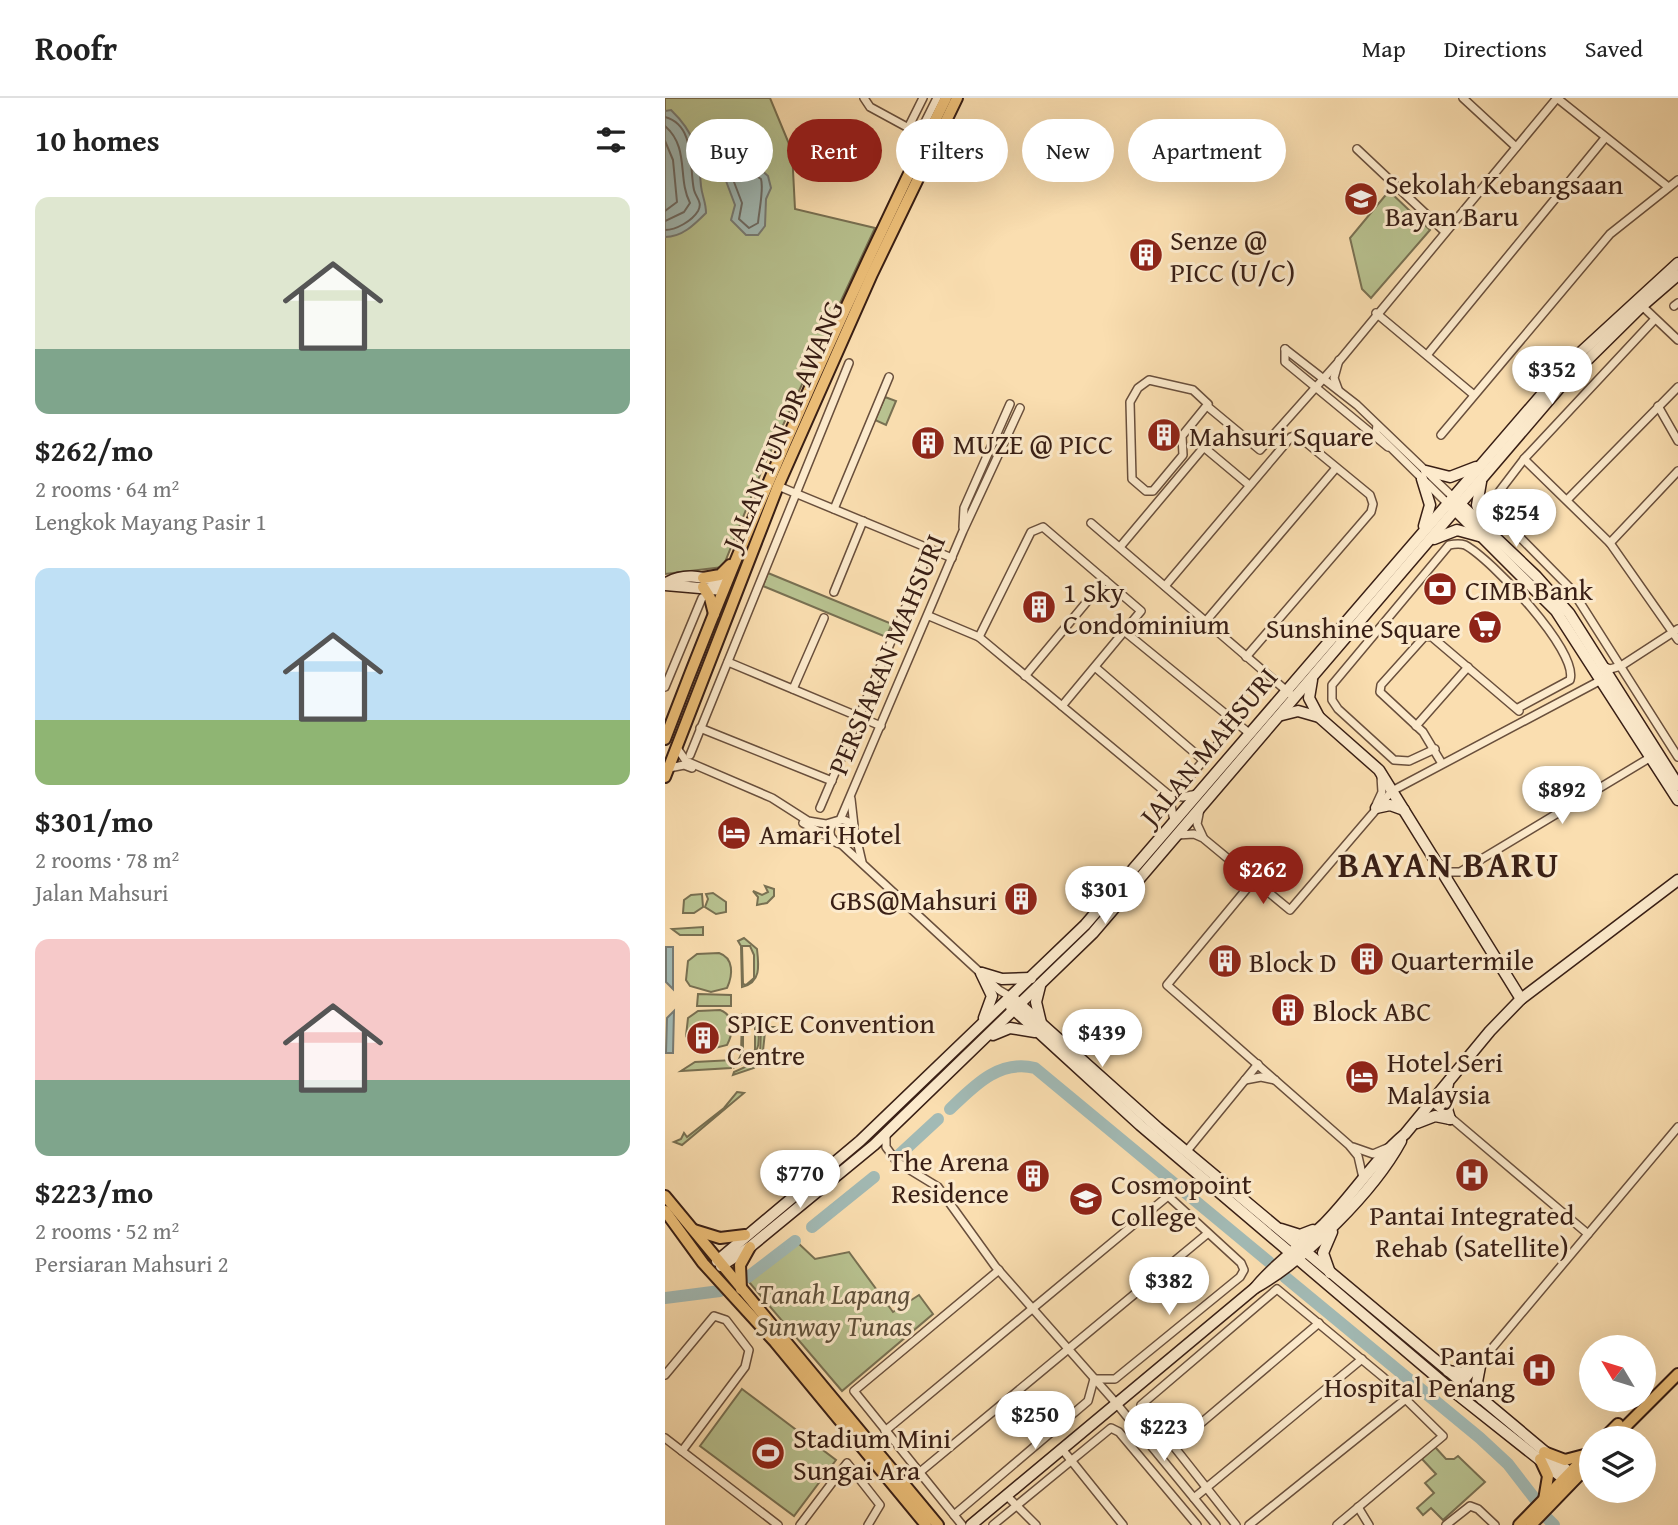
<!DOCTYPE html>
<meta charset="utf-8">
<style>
:root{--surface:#fff;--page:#f2f2f2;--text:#222;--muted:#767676;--line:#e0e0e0;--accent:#8f2418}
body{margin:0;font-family:"Gentium Book Plus",serif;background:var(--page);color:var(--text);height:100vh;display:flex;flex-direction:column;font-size:26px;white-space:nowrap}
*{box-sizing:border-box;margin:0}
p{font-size:23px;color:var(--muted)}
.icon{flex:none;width:38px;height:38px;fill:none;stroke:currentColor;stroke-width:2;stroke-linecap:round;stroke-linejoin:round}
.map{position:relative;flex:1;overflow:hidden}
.sheet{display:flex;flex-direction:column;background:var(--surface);width:665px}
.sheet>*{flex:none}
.top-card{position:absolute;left:21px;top:21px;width:665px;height:63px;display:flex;gap:14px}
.needle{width:46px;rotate:308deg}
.tools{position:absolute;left:914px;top:1237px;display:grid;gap:14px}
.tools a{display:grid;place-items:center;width:77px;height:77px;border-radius:50%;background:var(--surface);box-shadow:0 7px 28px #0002;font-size:35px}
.price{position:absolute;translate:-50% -60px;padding:0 16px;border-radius:24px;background:#fff;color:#222;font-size:23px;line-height:46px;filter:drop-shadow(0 2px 4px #0008)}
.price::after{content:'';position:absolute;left:50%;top:42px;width:21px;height:16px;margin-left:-10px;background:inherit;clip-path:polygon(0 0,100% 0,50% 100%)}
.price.on{background:var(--accent);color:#fff}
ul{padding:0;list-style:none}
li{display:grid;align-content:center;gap:14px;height:371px;padding:0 35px}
li span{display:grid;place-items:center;height:217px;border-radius:14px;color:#555}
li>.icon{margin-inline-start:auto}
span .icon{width:126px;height:126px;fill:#fffc;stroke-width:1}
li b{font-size:30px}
h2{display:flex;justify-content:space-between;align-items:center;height:84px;padding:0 35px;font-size:30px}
.pill{padding:0 24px;border-radius:32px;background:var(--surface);box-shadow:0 7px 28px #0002;font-size:24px;line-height:63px}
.pill.on{background:var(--accent);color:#fff}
header{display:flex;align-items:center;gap:42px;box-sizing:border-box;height:98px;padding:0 35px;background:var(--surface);border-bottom:2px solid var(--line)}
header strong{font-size:33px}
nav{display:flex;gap:38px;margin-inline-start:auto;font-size:24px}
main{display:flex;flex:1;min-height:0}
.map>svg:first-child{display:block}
.green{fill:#b8c290;stroke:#787052;stroke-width:2;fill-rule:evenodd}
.water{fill:#a2bab5;stroke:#787c75;stroke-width:2}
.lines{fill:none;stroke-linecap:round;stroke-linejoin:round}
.shore{stroke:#6e6c65;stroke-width:2}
.river{stroke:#a2bab5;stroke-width:12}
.street-casing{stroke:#694f3c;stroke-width:10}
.secondary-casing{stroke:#391f15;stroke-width:13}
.primary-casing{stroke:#391f15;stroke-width:14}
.street{stroke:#fceacc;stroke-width:7}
.secondary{stroke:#fceacc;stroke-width:10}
.primary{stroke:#edbf78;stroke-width:10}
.labels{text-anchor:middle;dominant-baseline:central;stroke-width:6;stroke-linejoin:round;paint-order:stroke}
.poi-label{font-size:28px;fill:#391f15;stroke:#fceacc;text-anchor:start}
.street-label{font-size:28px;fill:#391f15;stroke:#fceacc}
.park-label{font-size:28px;font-style:italic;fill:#5f503a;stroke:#fceacc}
.district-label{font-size:35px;font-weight:bold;letter-spacing:2px;fill:#391f15;stroke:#fceacc}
</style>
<header>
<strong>Roofr</strong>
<nav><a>Map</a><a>Directions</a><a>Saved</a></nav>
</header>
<main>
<section class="sheet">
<h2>10 homes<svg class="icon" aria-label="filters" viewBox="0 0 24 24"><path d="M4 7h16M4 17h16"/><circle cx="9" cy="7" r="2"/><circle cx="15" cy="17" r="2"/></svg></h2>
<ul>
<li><span style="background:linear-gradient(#dfe7d0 70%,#7fa58c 0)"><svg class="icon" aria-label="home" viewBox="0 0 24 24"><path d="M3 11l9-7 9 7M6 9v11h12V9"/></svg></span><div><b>$262/mo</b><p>2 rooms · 64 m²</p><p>Lengkok Mayang Pasir 1</p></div></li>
<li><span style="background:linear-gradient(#bfe0f5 70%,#8fb573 0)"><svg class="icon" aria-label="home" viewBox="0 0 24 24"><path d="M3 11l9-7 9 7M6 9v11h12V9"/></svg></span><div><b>$301/mo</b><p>2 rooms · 78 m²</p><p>Jalan Mahsuri</p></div></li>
<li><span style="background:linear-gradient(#f6c9c9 65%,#7fa58c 0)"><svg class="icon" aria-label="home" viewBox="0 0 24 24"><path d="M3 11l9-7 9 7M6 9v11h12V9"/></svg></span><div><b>$223/mo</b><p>2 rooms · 52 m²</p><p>Persiaran Mahsuri 2</p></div></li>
</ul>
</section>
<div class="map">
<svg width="1013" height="1427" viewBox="0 0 1013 1427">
<rect width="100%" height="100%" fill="#fadeb0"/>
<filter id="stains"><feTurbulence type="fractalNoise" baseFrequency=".00286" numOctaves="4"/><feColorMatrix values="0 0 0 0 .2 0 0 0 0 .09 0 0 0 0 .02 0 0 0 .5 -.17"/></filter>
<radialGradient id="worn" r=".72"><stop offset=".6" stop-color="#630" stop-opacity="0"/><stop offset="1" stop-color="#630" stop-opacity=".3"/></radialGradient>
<g class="green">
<polygon points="0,0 105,0 127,53 130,111 210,130 97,372 58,469 0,476"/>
<polygon points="724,93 765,132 706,200 697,191 685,140"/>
<polygon points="220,299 231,303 221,327 210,322"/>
<polygon points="103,475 227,526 221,539 98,488"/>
<polygon points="100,788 109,791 109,798 102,805 92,807 93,799 88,793 97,797 103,794"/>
<polygon points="48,795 61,804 61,814 51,816 40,809 43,801 41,796"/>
<polygon points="37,796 38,809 29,815 18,815 19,802 26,797"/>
<polygon points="38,829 38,837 15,837 7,831"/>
<path d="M79 840 92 851C94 868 96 885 77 889L76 848 73 843ZM77 848H85L89 857V880L81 887 78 886Z"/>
<path d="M54 855C69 860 68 877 62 890L46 894 25 888 21 882 23 863 32 856Z"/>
<polygon points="33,896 66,897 66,908 32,908"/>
<path d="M55 912C69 917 69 934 62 947L46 951 25 945 21 938 23 920 33 913Z"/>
<path d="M77 917 92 925C97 948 93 961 70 969L76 957ZM78 919 86 920 90 928V952L83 957H78Z"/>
<polygon points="96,929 108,929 100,934 97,962 89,970 68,977 69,974 87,966 95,958"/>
<polygon points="68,962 66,970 16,973 30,964"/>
<polygon points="72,994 79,995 17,1047 9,1044 16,1041 19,1035 22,1039 59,1010"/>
<polygon points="132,1144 150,1161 184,1154 228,1214 254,1197 268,1216 177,1293 84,1184"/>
<polygon points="77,1291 171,1362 129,1418 35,1348"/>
<polygon points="770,1349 781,1361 789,1361 793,1358 820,1384 778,1422 766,1410 758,1417 752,1410 769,1395 760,1385 771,1376 757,1361"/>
</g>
<g class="water">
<path d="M6 12C32 37 33 54 36 88 37 98 41 104 41 115 29 127 17 139 0 139V13Z"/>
<polygon points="94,70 103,78 106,90 101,101 100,128 93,137 81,137 66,122 70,107 61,83 68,73"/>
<polygon points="1,849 8,849 8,891 1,884"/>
<polygon points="9,913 8,955 1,955 2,920"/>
</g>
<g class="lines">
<g class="shore">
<path d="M0 19C31 27 24 70 29 92 31 100 38 104 33 113 27 123 11 132 0 132"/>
<path d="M0 28C25 50 12 80 25 105L19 114 0 123"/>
<polyline points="0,43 8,62 12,104 0,113"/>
<path d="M90 77 96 81C99 91 94 113 93 125L84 130 74 121 77 105 69 84 73 79Z"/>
</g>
<g class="river">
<path d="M285 1011C309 988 334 961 370 970L604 1164"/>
<polyline points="234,1057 273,1021"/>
<polyline points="147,1129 209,1079"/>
<polyline points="83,1179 130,1143"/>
<polyline points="620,1179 815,1340 843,1366 870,1401"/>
<polyline points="0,1200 55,1193"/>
<polyline points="881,1419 889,1427"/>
</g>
<g class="street-casing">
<g id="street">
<polyline points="199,0 205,9 251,34 257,30 272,0"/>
<polyline points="798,0 851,49"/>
<polyline points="892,0 1002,88"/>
<polyline points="243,30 258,0"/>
<polyline points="692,51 779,133"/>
<polyline points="975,206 1013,242"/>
<polyline points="1009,208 1013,205"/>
<polyline points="711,215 809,297"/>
<polyline points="990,221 859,361 827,403 831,415 907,492 1013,659"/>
<polyline points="620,251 692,307 788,399"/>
<polyline points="620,251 620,264 723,349"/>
<polyline points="762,257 940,40"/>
<polygon points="484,282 528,292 543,306 517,338 518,357 488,393 481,393 467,381 465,304 473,290"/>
<polyline points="673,291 669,280 674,262"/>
<polyline points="542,308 595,352 675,262 892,0"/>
<polyline points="993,308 1013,343"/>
<polyline points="712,327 711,335 782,405"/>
<polyline points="776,337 945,136 1013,82"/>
<polyline points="529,341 584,387"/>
<polyline points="859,361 945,445 1013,542"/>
<polyline points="113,388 287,460"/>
<polyline points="903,401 1013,289"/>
<polyline points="169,411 224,279"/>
<polyline points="426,425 630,600"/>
<polyline points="298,429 299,410 345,306"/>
<polyline points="945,445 1013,373"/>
<polyline points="455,449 539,349"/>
<polyline points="500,488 626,339 632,337 705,397 708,406 706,414 581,559"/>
<polyline points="169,494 198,423"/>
<polyline points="264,518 314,539 504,697 518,699 532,696"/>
<polyline points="541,523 671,370"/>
<polyline points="459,533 584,635"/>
<polyline points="314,539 366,434 378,429 476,513 397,608"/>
<polyline points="63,564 216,628"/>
<polyline points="938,568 945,571 956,568 1013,531"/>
<polyline points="430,569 538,662"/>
<polyline points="360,578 440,482"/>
<polyline points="0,589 37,500"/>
<polyline points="128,591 159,520"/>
<polyline points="751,628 803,569"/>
<polyline points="35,630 167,683"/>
<polyline points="12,650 21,663 107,700 143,723 161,726 171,723"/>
<path d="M770 651 744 663 729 662 673 611 667 602V587L784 447C789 446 794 445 800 447 825 460 914 553 905 582L853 610"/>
<polyline points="25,657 184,265"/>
<polyline points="776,664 758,634 715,594 716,587 760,538 767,539 854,613"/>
<polyline points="4,670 19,667 27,670"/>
<polyline points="504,697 509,723"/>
<polyline points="508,698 571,625"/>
<polyline points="186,701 189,728"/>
<polyline points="711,707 717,694 716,678"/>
<polyline points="155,710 265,452"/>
<polyline points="535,711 532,726 538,739"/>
<circle cx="177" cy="734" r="12"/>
<polyline points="175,722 298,433 355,310"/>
<polyline points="138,725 168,741"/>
<polyline points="190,734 197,764"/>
<polyline points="512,737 529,736 538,740 625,812 727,693 940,580"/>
<polyline points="176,746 334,892 346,899"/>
<polyline points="778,774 795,774 986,659"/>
<polyline points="589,782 502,887 684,1047 693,1058 698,1080"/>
<polyline points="580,982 596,979 610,982"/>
<polyline points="766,1003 923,1136"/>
<polyline points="221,1036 221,1049 232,1064 273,1089 330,1168 451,1305 551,1427"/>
<polyline points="688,1049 708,1056 722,1050"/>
<polyline points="521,1054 593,966"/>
<polyline points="0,1277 49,1218 61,1222 84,1252 80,1269 17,1353"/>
<polyline points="797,1286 1013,1029"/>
<polyline points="220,1333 503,1098 576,1165 579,1172 575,1179 450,1281 429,1281"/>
<polyline points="0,1340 113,1427"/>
<polyline points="509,1348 654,1225"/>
<polyline points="397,1351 458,1427"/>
<polyline points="255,1374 542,1136"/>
<polyline points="341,1397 371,1427"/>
<polyline points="529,1400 697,1261"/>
<polyline points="693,1409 704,1427"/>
<polyline points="289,1417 423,1303 429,1281"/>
<polyline points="135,1427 182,1365 215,1407 203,1427"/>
<polyline points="297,1427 189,1293 334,1172"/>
<polyline points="328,1427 446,1330 454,1334 532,1427"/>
<polyline points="571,1427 476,1307 612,1191 718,1279 778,1338 672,1427"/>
<polyline points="584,1427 742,1300"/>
<polyline points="781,1427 805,1408 813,1411 830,1427"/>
</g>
</g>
<g class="secondary-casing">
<g id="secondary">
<polyline points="761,373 785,379 811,369"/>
<polyline points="757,381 765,407 759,428"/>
<polyline points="816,384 812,407 819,427"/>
<polyline points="791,402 871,478 904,515 1013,687"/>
<polyline points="788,410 891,513 1013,702"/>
<polyline points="769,441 792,432 814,438"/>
<path d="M0 486C19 473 40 480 61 485"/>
<polyline points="0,487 58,492"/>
<polyline points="647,582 644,600 654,619"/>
<polyline points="617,617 633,613 654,619 714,672 856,901"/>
<polyline points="711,710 725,707 739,712"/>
<polyline points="316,875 327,898 319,920"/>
<polyline points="317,875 337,881 366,880"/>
<polyline points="375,888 371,904 376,925"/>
<polyline points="350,902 493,1030 909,1378"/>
<polyline points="346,909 475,1027 788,1293 904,1385"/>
<polyline points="328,937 345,930 370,934"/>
<polyline points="783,986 779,1001 785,1021"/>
<polyline points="752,1025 770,1018 785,1021"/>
<polyline points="616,1131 635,1137 648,1132"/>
<polyline points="52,1163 195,1043 420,827 903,266 1013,165"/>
<polyline points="56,1168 85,1149 209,1047 428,835 896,288 977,208 1013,177"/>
<polyline points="665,1175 658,1155 667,1134"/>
<path d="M590 1190C610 1165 636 1148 659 1126 687 1098 709 1062 740 1036L825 933 856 901 1013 782"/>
<polyline points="816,1263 812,1284 817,1301"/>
<polyline points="783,1273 797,1275 816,1263"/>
<path d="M306 1427 590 1190C640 1162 709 1093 736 1043"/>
</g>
</g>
<g class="primary-casing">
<g id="primary">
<polyline points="38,480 55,477 65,467"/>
<polyline points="38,489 45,500 49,516"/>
<path d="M0 641C83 422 177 210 281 0"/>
<polyline points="0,679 113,388 207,176 292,0"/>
<polyline points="0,1098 273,1427"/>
<polyline points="0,1113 38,1165 110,1244 261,1427"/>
<polyline points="29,1132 55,1140 80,1137"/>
<polyline points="76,1191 75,1167 85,1149"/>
<polyline points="939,1340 953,1326"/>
<polyline points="949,1340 1013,1276"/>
<polyline points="879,1354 900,1362 919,1357"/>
<polyline points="875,1361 883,1378 879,1402"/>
<polyline points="854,1427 926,1353"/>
<polyline points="866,1427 926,1365"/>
</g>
</g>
<use href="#street" class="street"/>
<use href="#secondary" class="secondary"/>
<use href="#primary" class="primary"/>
</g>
<defs>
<g id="school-disc" transform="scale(1.75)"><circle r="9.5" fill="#8f2418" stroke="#fceacc"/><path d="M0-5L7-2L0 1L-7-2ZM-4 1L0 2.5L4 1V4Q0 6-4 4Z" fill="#fff"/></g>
<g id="building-disc" transform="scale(1.75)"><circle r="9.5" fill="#8f2418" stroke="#fceacc"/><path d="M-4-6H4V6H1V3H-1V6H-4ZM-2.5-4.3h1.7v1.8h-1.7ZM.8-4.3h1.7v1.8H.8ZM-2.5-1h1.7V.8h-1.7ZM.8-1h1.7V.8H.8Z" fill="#fff"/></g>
<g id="bank-disc" transform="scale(1.75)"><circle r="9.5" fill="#8f2418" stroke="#fceacc"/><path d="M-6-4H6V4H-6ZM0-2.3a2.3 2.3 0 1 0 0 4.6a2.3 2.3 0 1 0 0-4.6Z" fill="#fff"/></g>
<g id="supermarket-disc" transform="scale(1.75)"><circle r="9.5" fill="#8f2418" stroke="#fceacc"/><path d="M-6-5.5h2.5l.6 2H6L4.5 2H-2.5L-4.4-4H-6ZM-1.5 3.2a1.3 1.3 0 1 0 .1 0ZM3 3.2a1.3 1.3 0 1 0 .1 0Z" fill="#fff"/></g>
<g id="hotel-disc" transform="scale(1.75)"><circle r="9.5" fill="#8f2418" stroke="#fceacc"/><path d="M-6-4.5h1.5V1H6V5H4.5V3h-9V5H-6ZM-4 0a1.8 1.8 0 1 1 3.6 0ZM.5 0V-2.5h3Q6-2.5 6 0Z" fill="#fff"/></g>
<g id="hospital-disc" transform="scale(1.75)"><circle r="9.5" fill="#8f2418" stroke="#fceacc"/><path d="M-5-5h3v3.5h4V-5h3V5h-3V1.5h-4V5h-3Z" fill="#fff"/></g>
<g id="university-disc" transform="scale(1.75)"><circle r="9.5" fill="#8f2418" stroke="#fceacc"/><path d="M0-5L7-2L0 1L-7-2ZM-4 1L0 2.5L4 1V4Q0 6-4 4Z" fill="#fff"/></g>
<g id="stadium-disc" transform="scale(1.75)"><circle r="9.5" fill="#8f2418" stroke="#fceacc"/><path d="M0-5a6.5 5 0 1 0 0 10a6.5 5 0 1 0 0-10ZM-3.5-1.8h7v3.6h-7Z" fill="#fff"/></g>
</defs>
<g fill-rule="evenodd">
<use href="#school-disc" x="696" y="101"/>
<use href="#building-disc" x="481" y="157"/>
<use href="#building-disc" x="499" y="337"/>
<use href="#building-disc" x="263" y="345"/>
<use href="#bank-disc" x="775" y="491"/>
<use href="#building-disc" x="374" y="509"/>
<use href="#supermarket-disc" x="820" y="529"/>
<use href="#hotel-disc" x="69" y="735"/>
<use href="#building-disc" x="356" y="801"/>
<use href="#building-disc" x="702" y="861"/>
<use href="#building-disc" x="560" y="863"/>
<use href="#building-disc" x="623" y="912"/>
<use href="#building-disc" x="38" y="940"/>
<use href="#hotel-disc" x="697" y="979"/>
<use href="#hospital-disc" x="807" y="1077"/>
<use href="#building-disc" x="368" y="1078"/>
<use href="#university-disc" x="421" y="1101"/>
<use href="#hospital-disc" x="874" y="1272"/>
<use href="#stadium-disc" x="103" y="1355"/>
</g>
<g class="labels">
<g class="poi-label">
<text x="720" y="85">Sekolah Kebangsaan<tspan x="720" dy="32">Bayan Baru</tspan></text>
<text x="505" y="141">Senze @<tspan x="505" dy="32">PICC (U/C)</tspan></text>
<text x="524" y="337">Mahsuri Square</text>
<text x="288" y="345">MUZE @ PICC</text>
<text x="800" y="491">CIMB Bank</text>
<text x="398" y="493">1 Sky<tspan x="398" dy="32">Condominium</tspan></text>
<text x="796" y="529" text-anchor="end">Sunshine Square</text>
<text x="94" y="735">Amari Hotel</text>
<text x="332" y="801" text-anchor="end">GBS@Mahsuri</text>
<text x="726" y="861">Quartermile</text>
<text x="584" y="863">Block D</text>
<text x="648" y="912">Block ABC</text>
<text x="62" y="924">SPICE Convention<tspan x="62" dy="32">Centre</tspan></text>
<text x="722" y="963">Hotel Seri<tspan x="722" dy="32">Malaysia</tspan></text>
<text x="344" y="1062" text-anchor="end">The Arena<tspan x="344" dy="32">Residence</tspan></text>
<text x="446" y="1085">Cosmopoint<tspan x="446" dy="32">College</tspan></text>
<text x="807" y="1116" text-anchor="middle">Pantai Integrated<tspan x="807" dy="32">Rehab (Satellite)</tspan></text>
<text x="850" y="1256" text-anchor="end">Pantai<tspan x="850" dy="32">Hospital Penang</tspan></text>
<text x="128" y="1339">Stadium Mini<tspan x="128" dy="32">Sungai Ara</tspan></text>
</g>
<g class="street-label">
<text transform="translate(117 327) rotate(-67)">JALAN TUN DR AWANG</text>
<text transform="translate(221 556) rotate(-67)">PERSIARAN MAHSURI</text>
<text transform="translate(543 648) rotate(-50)">JALAN MAHSURI</text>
</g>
<g class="park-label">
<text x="169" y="1195">Tanah Lapang<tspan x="169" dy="32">Sunway Tunas</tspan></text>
</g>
<g class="district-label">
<text x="784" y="766">BAYAN BARU</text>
</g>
</g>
<rect width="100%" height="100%" filter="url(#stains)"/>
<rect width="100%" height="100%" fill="url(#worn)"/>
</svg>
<div class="tools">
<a><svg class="needle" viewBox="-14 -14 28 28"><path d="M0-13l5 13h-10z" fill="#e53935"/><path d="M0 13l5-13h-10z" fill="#767676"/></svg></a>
<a><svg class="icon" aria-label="layers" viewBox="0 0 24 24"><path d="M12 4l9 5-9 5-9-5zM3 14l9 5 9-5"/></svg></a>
</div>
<b class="price" style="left:887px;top:308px">$352</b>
<b class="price" style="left:851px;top:451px">$254</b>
<b class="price" style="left:897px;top:728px">$892</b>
<b class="price on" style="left:598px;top:808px">$262</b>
<b class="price" style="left:440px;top:828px">$301</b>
<b class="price" style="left:437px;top:971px">$439</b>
<b class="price" style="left:135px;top:1112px">$770</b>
<b class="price" style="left:504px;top:1219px">$382</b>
<b class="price" style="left:370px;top:1353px">$250</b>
<b class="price" style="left:499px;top:1365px">$223</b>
<div class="top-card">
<a class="pill">Buy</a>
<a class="pill on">Rent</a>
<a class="pill">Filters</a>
<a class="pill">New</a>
<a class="pill">Apartment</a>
</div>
</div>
</main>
